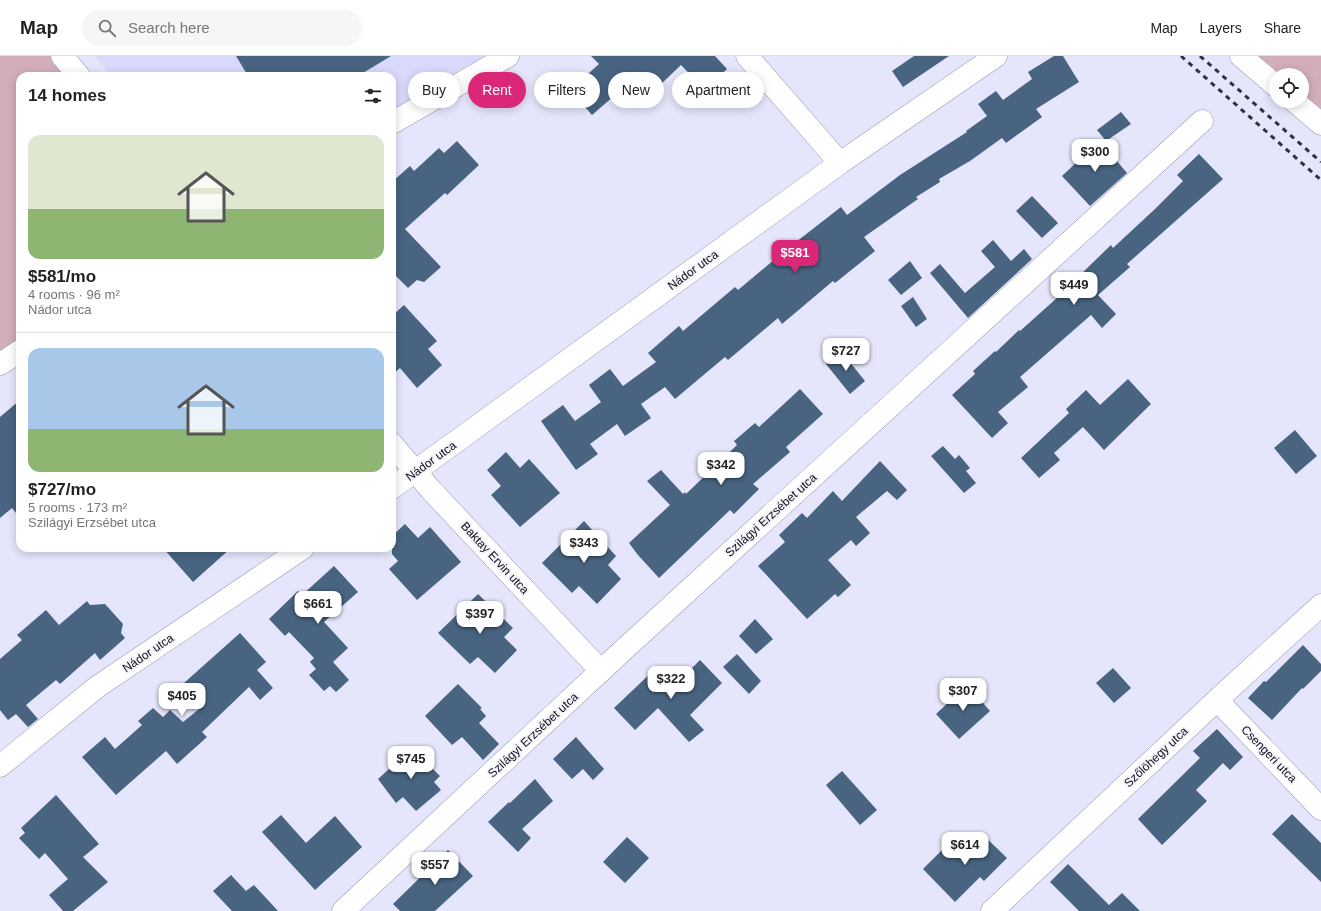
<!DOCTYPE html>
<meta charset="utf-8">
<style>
:root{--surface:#fff;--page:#f6f6f6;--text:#222;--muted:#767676;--line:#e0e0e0;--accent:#db2777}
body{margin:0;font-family:Helvetica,sans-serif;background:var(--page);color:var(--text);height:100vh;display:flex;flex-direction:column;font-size:15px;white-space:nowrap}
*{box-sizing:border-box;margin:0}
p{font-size:13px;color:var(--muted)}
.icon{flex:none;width:22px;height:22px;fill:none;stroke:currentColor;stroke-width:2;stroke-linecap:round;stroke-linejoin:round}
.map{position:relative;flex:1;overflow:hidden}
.panel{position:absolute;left:16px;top:16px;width:380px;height:480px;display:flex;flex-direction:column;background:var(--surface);border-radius:12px;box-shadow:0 2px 10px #0003}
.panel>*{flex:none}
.banner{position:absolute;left:408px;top:16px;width:380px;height:36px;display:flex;gap:8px}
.buttons{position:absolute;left:1269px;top:12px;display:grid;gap:8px}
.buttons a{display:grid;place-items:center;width:40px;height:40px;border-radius:50%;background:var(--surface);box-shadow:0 2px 10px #0003;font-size:20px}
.price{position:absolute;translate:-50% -34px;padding:0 9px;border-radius:8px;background:#fff;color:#222;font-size:13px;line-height:26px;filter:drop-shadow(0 1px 2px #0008)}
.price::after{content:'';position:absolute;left:50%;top:24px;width:12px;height:9px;margin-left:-6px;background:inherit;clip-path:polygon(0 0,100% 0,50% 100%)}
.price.active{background:var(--accent);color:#fff}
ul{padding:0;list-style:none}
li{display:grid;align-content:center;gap:8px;height:212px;padding:0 12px}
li+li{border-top:1px solid var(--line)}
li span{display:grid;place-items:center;height:124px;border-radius:12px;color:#555}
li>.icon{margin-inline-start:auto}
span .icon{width:72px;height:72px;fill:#fffc;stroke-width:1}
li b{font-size:17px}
h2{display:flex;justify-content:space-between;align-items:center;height:48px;padding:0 12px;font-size:17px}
.chip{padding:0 14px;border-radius:18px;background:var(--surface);box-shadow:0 2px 10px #0003;font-size:14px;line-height:36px}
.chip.active{background:var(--accent);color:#fff}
header{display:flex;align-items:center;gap:24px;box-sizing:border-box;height:56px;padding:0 20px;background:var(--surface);border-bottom:1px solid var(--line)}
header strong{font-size:19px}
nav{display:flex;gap:22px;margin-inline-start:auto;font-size:14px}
.search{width:280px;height:36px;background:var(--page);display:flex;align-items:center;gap:10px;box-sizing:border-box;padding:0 14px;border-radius:22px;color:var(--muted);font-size:15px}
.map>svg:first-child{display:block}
.built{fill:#d9d9fc}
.green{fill:#d2adba}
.building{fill:#486481}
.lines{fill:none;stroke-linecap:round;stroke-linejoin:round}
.minor-casing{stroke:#9a9abb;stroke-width:23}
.minor{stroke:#fff;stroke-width:22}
.rail{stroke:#31313e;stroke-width:3;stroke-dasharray:5 5;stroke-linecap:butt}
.labels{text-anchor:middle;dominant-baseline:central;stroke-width:4;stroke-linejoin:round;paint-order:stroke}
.street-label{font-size:12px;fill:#0e0e19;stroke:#f4f4fb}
</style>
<header>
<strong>Map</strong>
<div class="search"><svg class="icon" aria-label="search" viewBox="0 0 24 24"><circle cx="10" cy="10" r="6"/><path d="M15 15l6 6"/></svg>Search here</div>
<nav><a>Map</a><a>Layers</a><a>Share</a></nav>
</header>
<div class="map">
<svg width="1321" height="855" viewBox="0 0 1321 855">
<rect width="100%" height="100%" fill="#e5e5fb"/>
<polygon class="built" points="95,0 491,0 392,54 392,20 112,20"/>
<g class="green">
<polygon points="0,0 61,0 78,20 20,20 20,283 0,296"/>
<polygon points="1237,0 1321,0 1321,70 1302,45 1302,19 1276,19"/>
</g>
<g class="building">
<polygon points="236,0 391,0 358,20 248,20"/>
<polygon points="591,0 715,0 727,13 705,34 681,9 638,50 622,33 592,59 570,34 599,8"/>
<polygon points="914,0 949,0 903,31 892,15"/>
<polygon points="1054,0 1063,0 1079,26 1036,53 1042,61 1006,87 1002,82 970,105 939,123 940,126 916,141 918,143 864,181 875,195 835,227 833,225 782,268 778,262 728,304 725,301 675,343 665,331 641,348 651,362 625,380 617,368 590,388 598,398 576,414 541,365 563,349 575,365 601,346 589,329 610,313 623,330 656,306 648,297 679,270 683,275 735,231 738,234 787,193 841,151 847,159 900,119 967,76 966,75 987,60 978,48 996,35 1003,44 1032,23 1028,16"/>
<polygon points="1121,56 1131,68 1106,85 1097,74"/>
<polygon points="1099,84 1127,117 1090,150 1062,120 1080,103 1079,101"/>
<polygon points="457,85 479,109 447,139 445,137 405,173 441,211 424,226 417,224 408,232 392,216 392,126 410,110 414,115 439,92 444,97"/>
<polygon points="1199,98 1223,123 1127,208 1130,211 1098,239 1116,258 1102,272 1091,259 1020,321 1028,331 998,356 1008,367 992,382 952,339 975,318 973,315 995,295 996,296 1019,274 1020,275 1067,233 1064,230 1078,217 1080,219 1111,189 1113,192 1155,153 1183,125 1177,119"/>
<polygon points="1032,140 1058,167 1042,182 1016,155"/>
<polygon points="993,184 1011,205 1024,193 1032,203 968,262 930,217 940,208 965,237 995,211 981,195"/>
<polygon points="910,205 922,222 901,239 888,224"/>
<polygon points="913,241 927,263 916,271 901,250"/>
<polygon points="404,249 437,285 428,293 442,309 417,332 400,312 392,319 392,260"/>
<polygon points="841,295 865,325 850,338 826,308"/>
<polygon points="1128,323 1151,348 1104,394 1083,371 1054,397 1060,404 1039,422 1021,402 1069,357 1066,353 1086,334 1100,349"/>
<polygon points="800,333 823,358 786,391 790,396 753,428 759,433 734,458 730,454 659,522 638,499 629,487 670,449 647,425 661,414 683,438 685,436 686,438 737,389 734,385 755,367 759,371"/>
<polygon points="20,344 20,462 12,452 0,462 0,361"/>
<polygon points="1295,374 1317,400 1296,418 1274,392"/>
<polygon points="943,390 955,403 959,399 970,412 966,415 976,427 964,437 931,400"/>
<polygon points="506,396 520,412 529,403 560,437 520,471 491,439 501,430 487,414"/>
<polygon points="880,405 907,434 897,444 887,435 856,461 870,477 856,490 851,484 828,504 851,529 838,541 835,538 807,563 758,510 785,486 779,479 802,457 807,462 833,435 842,445"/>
<polygon points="584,465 616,500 608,509 621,523 597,548 579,530 572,537 542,507"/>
<polygon points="405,468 418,482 430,471 461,506 417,544 389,513 398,505 392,498 392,480"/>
<polygon points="163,492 231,492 193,526"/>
<polygon points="334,510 358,536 324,566 348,592 333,606 349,624 336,636 330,630 324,635 309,619 316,613 310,606 314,602 289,576 285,580 269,563 298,535 302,539"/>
<polygon points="478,538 513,572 504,581 517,594 495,617 478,601 470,608 438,577"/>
<polygon points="87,545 90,549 105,548 123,568 121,577 125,582 100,604 95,597 60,628 56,624 26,649 38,663 28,671 16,658 8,664 0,654 0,603 22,584 17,579 46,554 59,569"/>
<polygon points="755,563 773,583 756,598 739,580"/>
<polygon points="240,577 266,606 257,614 273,632 260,644 249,631 202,676 207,681 177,708 166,695 116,739 82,701 105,681 115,693 142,669 138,665 153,652 163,661 170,654 183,666 204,649 184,627"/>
<polygon points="1303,589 1321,608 1321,615 1303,633 1302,632 1272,664 1248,642 1264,625 1266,626"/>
<polygon points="737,598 761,625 749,638 723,611"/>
<polygon points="700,604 722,627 690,659 704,674 689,686 658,652 635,674 614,652 654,614 672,632"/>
<polygon points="1113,612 1131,632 1114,647 1096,627"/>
<polygon points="458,628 482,652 480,653 486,660 479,667 499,688 483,704 462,681 452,689 425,660"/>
<polygon points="967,629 990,655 959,683 936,658"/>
<polygon points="1217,673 1243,701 1230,714 1223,707 1196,734 1207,745 1162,789 1138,763 1200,702 1193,695"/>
<polygon points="576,681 604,713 593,724 583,713 572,723 553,703"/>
<polygon points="412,692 440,720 434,726 441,734 416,755 403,741 396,747 378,723"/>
<polygon points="842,715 877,754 860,769 826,729"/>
<polygon points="535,723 553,745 522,773 531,782 518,796 488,766 509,746 510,747"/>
<polygon points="56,739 99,788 83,801 108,826 73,855 63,855 49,839 68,823 45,797 39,803 19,782 25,777 21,772"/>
<polygon points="1292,758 1321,787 1321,826 1272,778"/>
<polygon points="281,759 306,787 335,760 362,791 315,834 262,776"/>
<polygon points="980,776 1007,802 984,825 980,821 955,846 923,813 946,790 956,801"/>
<polygon points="627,781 649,802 625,827 603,806"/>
<polygon points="448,794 473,820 435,855 400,855 393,848"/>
<polygon points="1068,808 1109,849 1122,837 1140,855 1079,855 1050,826"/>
<polygon points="231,819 246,835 254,829 278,855 232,855 213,835"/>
</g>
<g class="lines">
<g class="minor-casing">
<g id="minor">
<polyline points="62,0 79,20"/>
<polyline points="747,0 840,107"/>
<polyline points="1241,0 1276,30"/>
<polyline points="1294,45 1321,68"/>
<polyline points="392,67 508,0"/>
<polyline points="0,308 20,295"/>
<polyline points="392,388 431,434 601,615"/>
<polyline points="392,432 840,107 996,0"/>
<polyline points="1217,644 1321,753"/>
<polyline points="0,710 97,631 303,492"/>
<polyline points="343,855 619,598 1202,65"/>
<polyline points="992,855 1217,644 1321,549"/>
</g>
</g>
<use href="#minor" class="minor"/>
<g class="rail">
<polyline points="1181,0 1321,124"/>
<polyline points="1200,0 1321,106"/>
</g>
</g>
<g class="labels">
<g class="street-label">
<text transform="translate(693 214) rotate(-36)">Nádor utca</text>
<text transform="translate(431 405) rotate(-36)">Nádor utca</text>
<text transform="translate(771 459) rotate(-42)">Szilágyi Erzsébet utca</text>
<text transform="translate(495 502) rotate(47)">Baktay Ervin utca</text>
<text transform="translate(148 597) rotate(-34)">Nádor utca</text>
<text transform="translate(533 679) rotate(-43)">Szilágyi Erzsébet utca</text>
<text transform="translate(1269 698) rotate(46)">Csengeri utca</text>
<text transform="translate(1156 701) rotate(-43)">Szőlöhegy utca</text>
</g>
</g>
</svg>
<div class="buttons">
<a><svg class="icon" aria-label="locate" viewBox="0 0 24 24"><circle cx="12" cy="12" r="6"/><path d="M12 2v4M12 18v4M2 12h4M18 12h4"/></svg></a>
</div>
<b class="price" style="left:1095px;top:117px">$300</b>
<b class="price active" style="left:795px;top:218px">$581</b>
<b class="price" style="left:1074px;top:250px">$449</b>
<b class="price" style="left:846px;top:316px">$727</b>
<b class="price" style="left:721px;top:430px">$342</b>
<b class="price" style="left:584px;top:508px">$343</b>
<b class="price" style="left:318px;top:569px">$661</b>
<b class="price" style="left:480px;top:579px">$397</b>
<b class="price" style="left:671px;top:644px">$322</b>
<b class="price" style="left:963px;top:656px">$307</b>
<b class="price" style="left:182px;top:661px">$405</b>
<b class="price" style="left:411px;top:724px">$745</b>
<b class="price" style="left:965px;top:810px">$614</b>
<b class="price" style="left:435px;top:830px">$557</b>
<div class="banner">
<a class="chip">Buy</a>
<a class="chip active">Rent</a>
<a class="chip">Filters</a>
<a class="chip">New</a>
<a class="chip">Apartment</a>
</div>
<section class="panel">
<h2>14 homes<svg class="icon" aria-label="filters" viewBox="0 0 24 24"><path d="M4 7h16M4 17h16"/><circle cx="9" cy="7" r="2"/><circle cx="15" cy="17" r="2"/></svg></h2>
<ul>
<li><span style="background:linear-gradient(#dfe7d0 60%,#8fb573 0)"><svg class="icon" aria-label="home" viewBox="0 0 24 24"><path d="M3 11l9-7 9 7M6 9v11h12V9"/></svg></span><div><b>$581/mo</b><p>4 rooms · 96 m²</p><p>Nádor utca</p></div></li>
<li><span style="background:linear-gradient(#a9c7e8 65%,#8fb573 0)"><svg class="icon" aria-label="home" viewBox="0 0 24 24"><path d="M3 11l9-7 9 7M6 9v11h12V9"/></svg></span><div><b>$727/mo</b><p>5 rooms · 173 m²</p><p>Szilágyi Erzsébet utca</p></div></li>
</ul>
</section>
</div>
